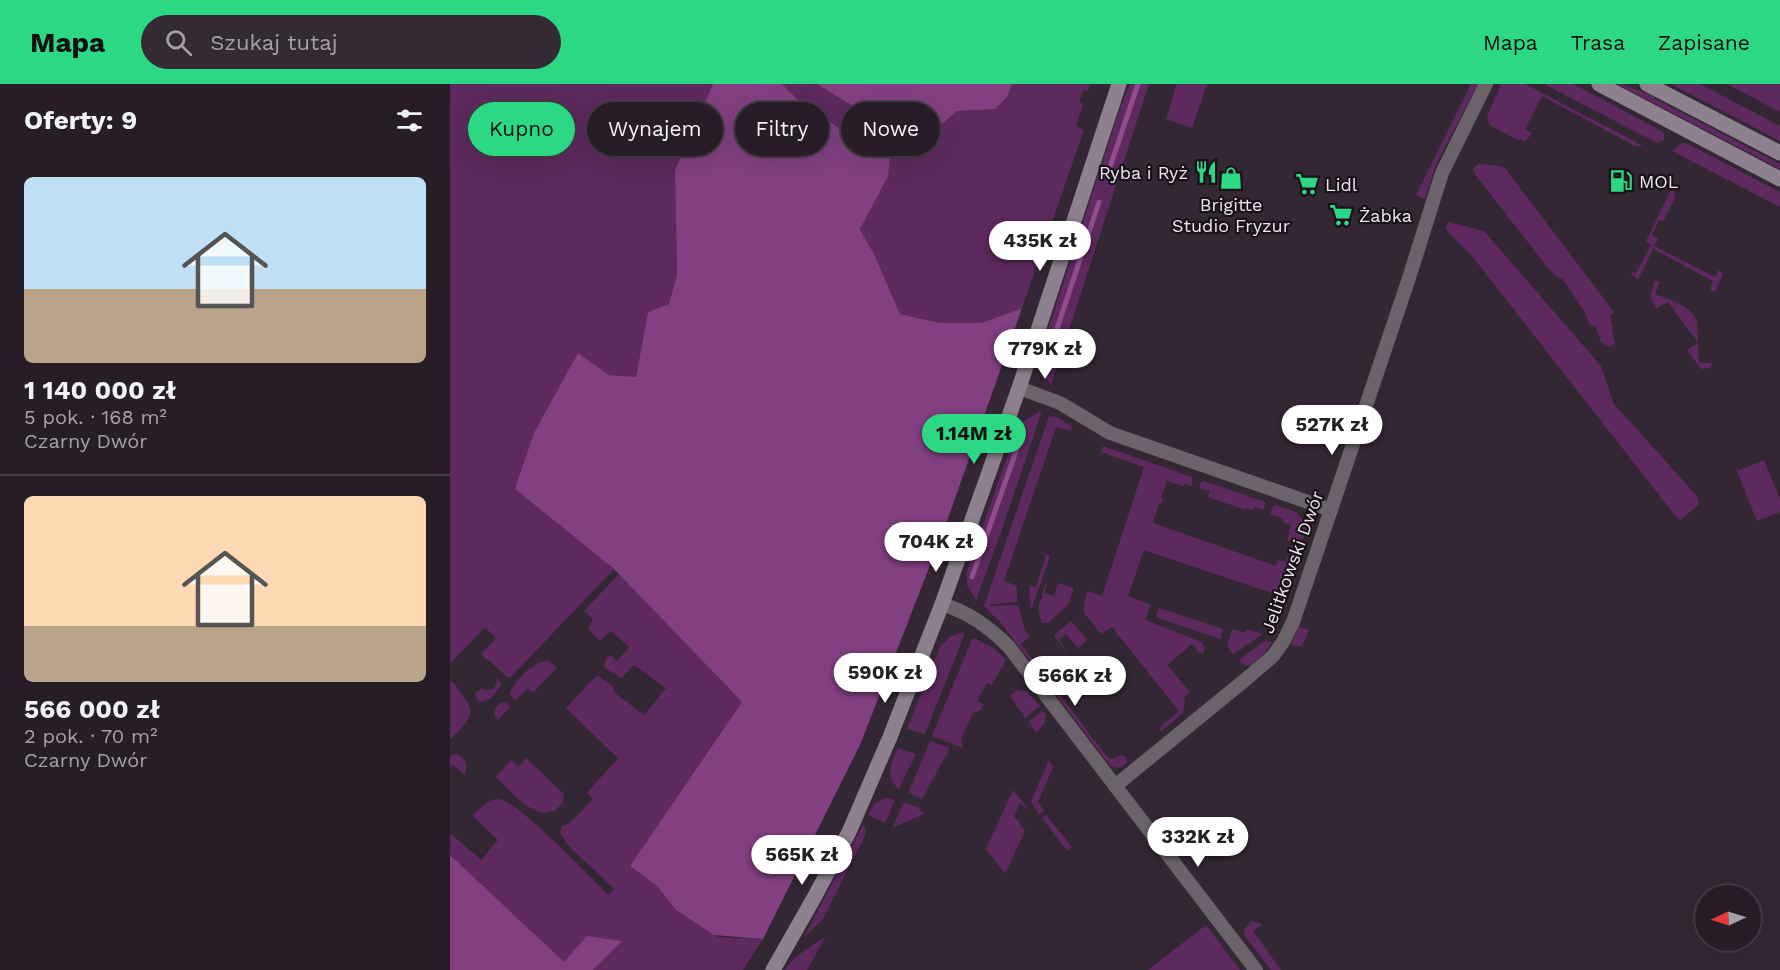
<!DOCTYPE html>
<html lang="pl">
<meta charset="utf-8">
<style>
:root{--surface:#271d27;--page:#332a33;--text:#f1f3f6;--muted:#a4a2a7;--line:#433b44;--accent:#2dd884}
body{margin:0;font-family:"Work Sans",sans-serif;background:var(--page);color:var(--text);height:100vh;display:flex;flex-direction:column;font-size:22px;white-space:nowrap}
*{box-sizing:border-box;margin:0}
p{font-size:20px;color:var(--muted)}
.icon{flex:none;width:33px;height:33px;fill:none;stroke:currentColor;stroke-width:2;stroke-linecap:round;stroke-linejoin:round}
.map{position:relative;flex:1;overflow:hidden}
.drawer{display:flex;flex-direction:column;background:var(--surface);width:450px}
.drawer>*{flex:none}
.banner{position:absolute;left:18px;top:18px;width:570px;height:54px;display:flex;gap:12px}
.needle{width:39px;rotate:266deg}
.tools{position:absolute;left:1245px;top:801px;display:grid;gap:12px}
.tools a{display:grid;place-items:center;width:66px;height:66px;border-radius:50%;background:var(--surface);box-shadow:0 6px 24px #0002,0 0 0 2px var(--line);font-size:30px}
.price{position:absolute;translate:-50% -51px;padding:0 14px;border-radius:21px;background:#fff;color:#222;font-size:20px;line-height:39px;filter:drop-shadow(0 2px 3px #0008)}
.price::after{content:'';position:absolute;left:50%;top:36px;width:18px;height:14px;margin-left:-9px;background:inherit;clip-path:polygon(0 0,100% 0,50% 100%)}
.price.active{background:var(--accent);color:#111}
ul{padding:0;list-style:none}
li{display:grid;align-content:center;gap:12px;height:318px;padding:0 24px}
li+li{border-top:2px solid var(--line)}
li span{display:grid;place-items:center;height:186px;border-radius:9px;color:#555}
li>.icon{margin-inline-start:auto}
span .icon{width:108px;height:108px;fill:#fffc;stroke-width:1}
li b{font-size:26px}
h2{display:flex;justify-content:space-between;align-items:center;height:72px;padding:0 24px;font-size:26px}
.tag{padding:0 21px;border-radius:27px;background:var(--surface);box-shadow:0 6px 24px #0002,0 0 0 2px var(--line);font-size:21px;line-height:54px}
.tag.active{background:var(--accent);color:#111}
header{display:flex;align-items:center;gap:36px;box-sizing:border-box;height:84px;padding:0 30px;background:var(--accent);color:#111}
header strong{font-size:28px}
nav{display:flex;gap:33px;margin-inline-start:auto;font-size:21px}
.search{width:420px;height:54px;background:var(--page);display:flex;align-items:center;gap:15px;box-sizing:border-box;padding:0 21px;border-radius:33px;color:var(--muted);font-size:22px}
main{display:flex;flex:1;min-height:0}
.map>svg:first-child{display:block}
.green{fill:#5e295e}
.forest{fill:#823f81}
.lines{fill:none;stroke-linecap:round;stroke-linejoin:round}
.stream{stroke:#914d8f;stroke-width:5}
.street{stroke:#6a6369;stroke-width:14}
.secondary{stroke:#8c818c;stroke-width:15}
.labels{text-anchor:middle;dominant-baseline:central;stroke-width:4.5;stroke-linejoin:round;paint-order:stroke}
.poi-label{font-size:18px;fill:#efe6ef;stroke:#181218;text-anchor:start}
.street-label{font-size:18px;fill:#efe6ef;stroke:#181218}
</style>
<header>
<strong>Mapa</strong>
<div class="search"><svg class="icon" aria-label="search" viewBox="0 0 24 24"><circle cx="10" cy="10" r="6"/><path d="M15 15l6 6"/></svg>Szukaj tutaj</div>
<nav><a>Mapa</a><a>Trasa</a><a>Zapisane</a></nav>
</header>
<main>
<section class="drawer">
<h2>Oferty: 9<svg class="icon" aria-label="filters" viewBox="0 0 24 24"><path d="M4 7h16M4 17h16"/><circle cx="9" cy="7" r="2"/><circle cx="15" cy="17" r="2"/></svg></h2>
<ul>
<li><span style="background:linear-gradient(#bfe0f5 60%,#b9a48a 0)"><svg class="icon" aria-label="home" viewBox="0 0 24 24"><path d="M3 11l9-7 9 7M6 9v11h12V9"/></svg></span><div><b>1 140 000 zł</b><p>5 pok. · 168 m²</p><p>Czarny Dwór</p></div></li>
<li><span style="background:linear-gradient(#ffd9b3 70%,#b9a48a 0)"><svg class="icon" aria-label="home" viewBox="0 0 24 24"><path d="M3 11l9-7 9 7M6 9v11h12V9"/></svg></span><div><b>566 000 zł</b><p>2 pok. · 70 m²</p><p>Czarny Dwór</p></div></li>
</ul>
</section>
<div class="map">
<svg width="1330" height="886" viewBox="0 0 1330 886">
<rect width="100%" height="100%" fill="#342734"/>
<g class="green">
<polygon points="0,0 263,0 225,86 227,191 220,220 198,228 186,294 159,291 128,269 65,405 164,485 61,593 57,593 31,570 46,554 35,543 0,580"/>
<polygon points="332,0 367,0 404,23 444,27 452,38 455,56 491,41 507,27 545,25 557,13 562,0 640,0 638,7 633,6 629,18 633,20 626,42 634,46 572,224 531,239 490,239 450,230 425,172 410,145 437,92 439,74 415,63 372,32 355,23"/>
<path d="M680 0H699L601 301C592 290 590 277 592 264L670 24Z"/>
<polygon points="727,0 757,0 742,44 716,35"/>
<polygon points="1021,0 1028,0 986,80 975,115 966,111"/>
<polygon points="1051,0 1075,0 1193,62 1185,62 1092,12 1075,45 1082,49 1076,57 1068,56 1039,41 1037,32"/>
<polygon points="1094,0 1123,0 1210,46 1214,50 1214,56 1207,59"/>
<polygon points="1167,0 1172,0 1204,12 1204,14 1330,80 1330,85"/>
<polygon points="1221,0 1250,0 1330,42 1330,57"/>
<polygon points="1277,0 1330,0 1330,28"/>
<polygon points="1232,59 1238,60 1330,108 1330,123 1222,67"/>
<polygon points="1028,80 1049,82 1055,84 1164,228 1160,232 1165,260 1159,263 1151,258 1146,243 1139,240 1135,229 1113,195 1107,193 1098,184 1024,89 1023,85"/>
<polygon points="1223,102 1225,115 1213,137 1209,136 1202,151 1208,155 1204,162 1265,193 1269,186 1273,190 1265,207 1259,207 1263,197 1203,165 1188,196 1181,190 1182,188 1186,189 1201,161 1196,157"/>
<polygon points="998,138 1034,147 1151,282 1164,320 1247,412 1249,421 1230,436 1227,434 1022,172 1001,151 996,144"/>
<path d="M1206 197 1210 198 1205 210C1220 216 1241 221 1247 238L1249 279H1262L1260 284 1251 285 1237 266 1248 259 1218 218 1206 224 1200 213 1204 198Z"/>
<polygon points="592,327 550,451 526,516 517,501 517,487 564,353 575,336"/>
<polygon points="599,332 607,333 621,342 622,347 606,343 554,497 567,502 567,518 541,520 541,522 568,521 575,546 580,552 571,560 658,674 663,675 671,671 676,673 677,679 670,684 662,683 656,676 551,539 534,522"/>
<polygon points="653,362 742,393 742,402 735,400 733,402 717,397 711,414 713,415 711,420 709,419 703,439 826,482 828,476 835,478 838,472 846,475 829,525 822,522 825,510 694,466 678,512 701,521 695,536 752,558 755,566 753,569 750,569 742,560 717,581 740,608 735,612 733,629 711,647 709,644 729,627 662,543 651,550 634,529 634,520 638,507 652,512 694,383 651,368"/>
<polygon points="1314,376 1330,415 1330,428 1307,437 1287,387"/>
<polygon points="754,397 815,418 814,426 805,423 803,426 797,424 796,426 758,413 760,407 749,404 751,398"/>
<polygon points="826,421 846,428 858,441 851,461 837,456 841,441 833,438 833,435 820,430 823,423"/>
<polygon points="591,468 600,472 581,526 579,511 580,502 586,503 596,472"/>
<path d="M169 490 292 618 181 782 207 802 226 826 268 853 313 855 293 886H143L171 857 114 879 0 771V749L31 776 48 756 23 732C30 724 37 715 49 715 67 716 142 795 159 811L164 805 117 760 110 748 112 742 121 738 143 715 137 709 168 674 116 624 147 591 162 602 165 609 194 631 216 604 184 581 172 594 169 593 155 584V577L160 571 167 577 179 563 161 547 150 557 138 545 143 535 134 527Z"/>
<path d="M608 499 624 504 618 521 598 539H592C588 527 587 522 593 512L592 510 595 501H597L594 509 604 512Z"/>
<polygon points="709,524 773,545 770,555 708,534 706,531"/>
<polygon points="621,537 637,556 628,564 616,550 609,556 621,574 605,553 605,550"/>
<polygon points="849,543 859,546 852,562 845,562 841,560"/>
<polygon points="782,545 795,549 796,545 813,550 783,570 777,562"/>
<polygon points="514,548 513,554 475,650 457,645 490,563 501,552"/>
<polygon points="524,554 545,565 556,576 542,601 537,599 527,617 534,620 531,626 523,629 511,655 513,664 482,652 522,555"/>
<polygon points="815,557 822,558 813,571 800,582 791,580 790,577 791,574"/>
<path d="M98 577 107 583 83 609 78 604 65 617 60 610C63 598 85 576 98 577Z"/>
<path d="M46 594 52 601C45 609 38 622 27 616L25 609 32 604 36 606 43 605 47 598Z"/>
<path d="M0 597 4 599C26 630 27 628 0 656Z"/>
<polygon points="567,606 577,607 590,622 575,634 560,612"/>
<polygon points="56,618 60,623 48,636 44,631 44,626 50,619"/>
<polygon points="592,627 596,631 594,640 586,649 579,637"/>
<polygon points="480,657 500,664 472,715 458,709"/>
<path d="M448 664 466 670 449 705C434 693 441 680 448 664Z"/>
<path d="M4 670C15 672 18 680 15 691L3 681 0 684V671Z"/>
<path d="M76 674 113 709C115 716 112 721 106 725 86 740 59 705 46 693L61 676 68 683Z"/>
<polygon points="599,676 603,683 588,718 594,727 589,731 581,717"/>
<polygon points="563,706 577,723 577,726 570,719 564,732 575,747 555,790 536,765"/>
<polygon points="435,714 445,716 435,739 418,731 424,720"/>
<polygon points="454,718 467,723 474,730 442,744"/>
<polygon points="596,731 622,763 617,767 592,734"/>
<polygon points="413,741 416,746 415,752 373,835 354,853"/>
<polygon points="801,837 813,840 803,847 831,886 821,886 794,851 795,845"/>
<polygon points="756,841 790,886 698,886"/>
<polygon points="376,852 357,886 335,886 344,874"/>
</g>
<g class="forest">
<polygon points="263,0 332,0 355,23 372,32 415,63 440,73 438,92 410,145 425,172 450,230 490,239 531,239 572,224 495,443 410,661 313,855 264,851 226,826 207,802 180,782 292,618 164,485 65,405 84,349 128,269 159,291 186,293 198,228 219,220 227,191 225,86"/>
<polygon points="367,0 562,0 557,13 545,25 507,27 491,41 465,68 455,56 452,38 444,27 404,23"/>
<polygon points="0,771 114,878 137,852 172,857 143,886 0,886"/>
</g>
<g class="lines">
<g class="stream">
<polyline points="659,86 688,0"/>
<polyline points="599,269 649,118"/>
<polyline points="522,493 571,353"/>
</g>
<g class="street">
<polyline points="569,304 610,319 660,349 881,426"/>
<path d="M492 520C520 529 539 543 559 563L806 886"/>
<polyline points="665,702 795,596 823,572 833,558 843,538 865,473 958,197 992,89 1036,0"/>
</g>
<g class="secondary">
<polyline points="1149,0 1330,95"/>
<polyline points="1197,0 1330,69"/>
<polyline points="323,886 365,812 399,748 440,653 492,520 569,304 669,0"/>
</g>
</g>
<defs>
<g id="restaurant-bare" transform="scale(1.8)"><path d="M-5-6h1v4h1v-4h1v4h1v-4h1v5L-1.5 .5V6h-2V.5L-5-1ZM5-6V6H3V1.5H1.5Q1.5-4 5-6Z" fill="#2dd884" stroke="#181218" stroke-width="2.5" paint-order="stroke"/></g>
<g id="shop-bare" transform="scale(1.8)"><path d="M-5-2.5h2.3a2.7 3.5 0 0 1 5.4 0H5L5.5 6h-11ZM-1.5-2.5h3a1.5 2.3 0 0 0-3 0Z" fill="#2dd884" stroke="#181218" stroke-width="2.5" paint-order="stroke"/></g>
<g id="fuel-bare" transform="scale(1.8)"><path d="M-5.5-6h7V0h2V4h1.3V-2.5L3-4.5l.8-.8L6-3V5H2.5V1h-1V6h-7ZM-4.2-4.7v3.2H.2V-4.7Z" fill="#2dd884" stroke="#181218" stroke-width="2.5" paint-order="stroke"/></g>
<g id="supermarket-bare" transform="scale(1.8)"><path d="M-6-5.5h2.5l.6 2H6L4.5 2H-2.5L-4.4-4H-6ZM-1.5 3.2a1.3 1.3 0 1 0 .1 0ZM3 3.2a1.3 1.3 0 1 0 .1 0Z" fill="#2dd884" stroke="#181218" stroke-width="2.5" paint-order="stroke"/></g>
</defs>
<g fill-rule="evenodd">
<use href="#restaurant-bare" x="756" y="88"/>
<use href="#shop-bare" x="781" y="94"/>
<use href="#fuel-bare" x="1171" y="97"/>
<use href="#supermarket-bare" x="857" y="100"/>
<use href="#supermarket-bare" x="891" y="131"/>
</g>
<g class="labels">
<g class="poi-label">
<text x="738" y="88" text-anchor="end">Ryba i Ryż</text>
<text x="1189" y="97">MOL</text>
<text x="875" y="100">Lidl</text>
<text x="781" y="120" text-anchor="middle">Brigitte<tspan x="781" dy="21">Studio Fryzur</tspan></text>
<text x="909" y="131">Żabka</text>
</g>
<g class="street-label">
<text transform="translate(842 478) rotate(-70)">Jelitkowski Dwór</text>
</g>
</g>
</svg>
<div class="tools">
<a><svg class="needle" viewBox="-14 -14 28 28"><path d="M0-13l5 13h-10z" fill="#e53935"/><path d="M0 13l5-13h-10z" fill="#a4a2a7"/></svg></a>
</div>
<b class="price" style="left:590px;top:188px">435K zł</b>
<b class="price" style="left:595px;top:296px">779K zł</b>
<b class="price" style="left:882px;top:372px">527K zł</b>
<b class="price active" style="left:524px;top:381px">1.14M zł</b>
<b class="price" style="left:486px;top:489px">704K zł</b>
<b class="price" style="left:435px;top:620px">590K zł</b>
<b class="price" style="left:625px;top:623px">566K zł</b>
<b class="price" style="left:748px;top:784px">332K zł</b>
<b class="price" style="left:352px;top:802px">565K zł</b>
<div class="banner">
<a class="tag active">Kupno</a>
<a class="tag">Wynajem</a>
<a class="tag">Filtry</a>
<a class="tag">Nowe</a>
</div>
</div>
</main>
